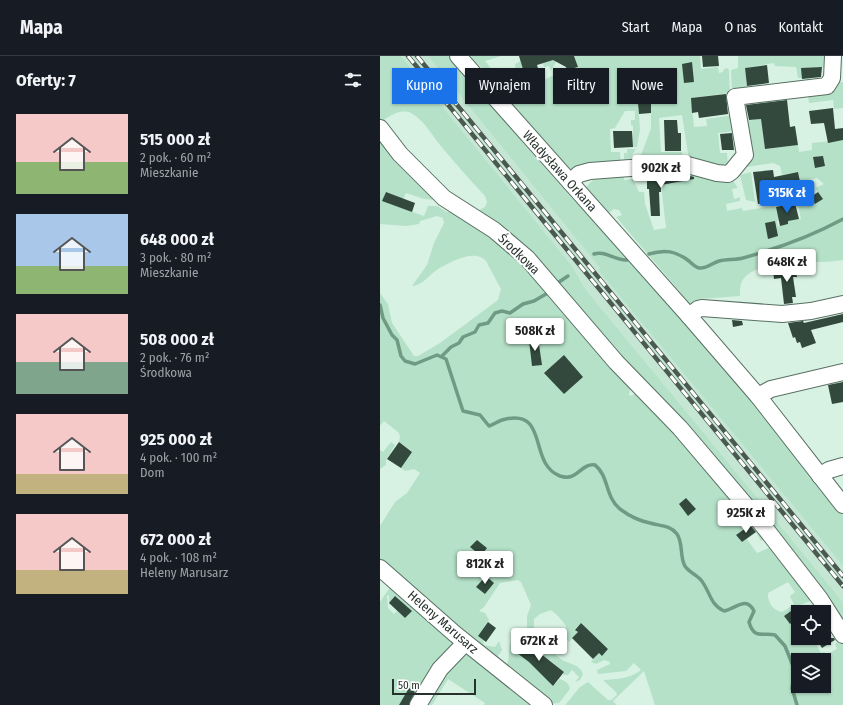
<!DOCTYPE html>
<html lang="pl">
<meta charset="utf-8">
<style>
:root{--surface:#171b24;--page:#242831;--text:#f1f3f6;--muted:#9ea1a6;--line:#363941;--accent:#1a73e8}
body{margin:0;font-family:"Fira Sans Condensed",sans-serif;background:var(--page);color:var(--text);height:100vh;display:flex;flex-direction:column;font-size:15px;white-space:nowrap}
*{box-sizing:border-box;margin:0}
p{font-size:13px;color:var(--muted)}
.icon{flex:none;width:22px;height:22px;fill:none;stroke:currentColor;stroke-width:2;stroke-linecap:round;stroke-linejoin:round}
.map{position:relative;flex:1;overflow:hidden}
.drawer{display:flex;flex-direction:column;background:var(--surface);width:380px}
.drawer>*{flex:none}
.top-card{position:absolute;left:12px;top:12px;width:380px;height:36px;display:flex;gap:8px}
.controls{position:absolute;left:411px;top:549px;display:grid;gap:8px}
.controls a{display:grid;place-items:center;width:40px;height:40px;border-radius:0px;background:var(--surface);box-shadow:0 1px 3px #0004;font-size:20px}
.scale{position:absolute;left:12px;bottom:10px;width:84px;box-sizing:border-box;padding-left:4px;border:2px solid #28322c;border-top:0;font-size:11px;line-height:14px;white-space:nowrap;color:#28322c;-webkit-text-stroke:3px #fff;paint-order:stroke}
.price{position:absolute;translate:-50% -34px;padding:0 9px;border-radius:4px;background:#fff;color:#222;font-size:13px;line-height:26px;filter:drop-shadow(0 1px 2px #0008)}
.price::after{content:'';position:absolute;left:50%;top:24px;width:12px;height:9px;margin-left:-6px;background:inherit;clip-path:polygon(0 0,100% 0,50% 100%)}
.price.active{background:var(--accent);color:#fff}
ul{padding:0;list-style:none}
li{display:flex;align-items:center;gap:12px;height:100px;padding:0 16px}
li span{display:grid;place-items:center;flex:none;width:112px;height:80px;border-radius:0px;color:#555}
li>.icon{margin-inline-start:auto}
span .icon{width:48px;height:48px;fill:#fffc;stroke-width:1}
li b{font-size:17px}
h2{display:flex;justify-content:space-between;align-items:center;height:48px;padding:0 16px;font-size:17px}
.chip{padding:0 14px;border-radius:0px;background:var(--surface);box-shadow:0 1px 3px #0004;font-size:14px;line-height:36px}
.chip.active{background:var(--accent);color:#fff}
header{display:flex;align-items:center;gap:24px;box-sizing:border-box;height:56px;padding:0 20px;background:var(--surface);border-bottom:1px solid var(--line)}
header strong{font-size:19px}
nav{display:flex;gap:22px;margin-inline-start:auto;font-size:14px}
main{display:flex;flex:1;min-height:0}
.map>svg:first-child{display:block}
.built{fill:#c4e6d3}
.green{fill:#b5e1c8;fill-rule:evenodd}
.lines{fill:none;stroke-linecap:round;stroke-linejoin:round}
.stream{stroke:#6f9b84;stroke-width:3.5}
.building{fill:#33493d}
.minor-casing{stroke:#586f62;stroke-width:18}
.minor{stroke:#fff;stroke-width:16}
.rail-casing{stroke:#4b5951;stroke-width:4.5}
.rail{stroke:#fff;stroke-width:3;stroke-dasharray:9;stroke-linecap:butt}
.labels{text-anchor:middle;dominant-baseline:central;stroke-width:4;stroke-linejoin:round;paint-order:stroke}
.street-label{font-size:13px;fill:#28322c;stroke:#fff}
</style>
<header>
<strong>Mapa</strong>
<nav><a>Start</a><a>Mapa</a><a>O nas</a><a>Kontakt</a></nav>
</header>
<main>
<section class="drawer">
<h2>Oferty: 7<svg class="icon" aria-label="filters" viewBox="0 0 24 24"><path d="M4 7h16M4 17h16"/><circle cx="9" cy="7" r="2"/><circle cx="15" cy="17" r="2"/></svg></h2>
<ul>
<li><span style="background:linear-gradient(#f6c9c9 60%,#8fb573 0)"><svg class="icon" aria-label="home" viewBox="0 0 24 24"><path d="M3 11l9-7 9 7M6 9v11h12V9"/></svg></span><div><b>515 000 zł</b><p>2 pok. · 60 m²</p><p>Mieszkanie</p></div></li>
<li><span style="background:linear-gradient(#a9c7e8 65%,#8fb573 0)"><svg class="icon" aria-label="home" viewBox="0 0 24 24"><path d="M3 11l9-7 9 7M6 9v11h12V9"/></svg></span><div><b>648 000 zł</b><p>3 pok. · 80 m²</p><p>Mieszkanie</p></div></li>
<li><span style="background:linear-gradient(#f6c9c9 60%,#7fa58c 0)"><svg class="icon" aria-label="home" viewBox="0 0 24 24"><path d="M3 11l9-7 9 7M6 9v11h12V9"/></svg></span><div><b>508 000 zł</b><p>2 pok. · 76 m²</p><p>Środkowa</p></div></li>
<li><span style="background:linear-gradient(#f6c9c9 75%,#c2b280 0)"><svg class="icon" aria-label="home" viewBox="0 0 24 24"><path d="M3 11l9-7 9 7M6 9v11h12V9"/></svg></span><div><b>925 000 zł</b><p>4 pok. · 100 m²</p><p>Dom</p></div></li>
<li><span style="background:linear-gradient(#f6c9c9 70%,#c2b280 0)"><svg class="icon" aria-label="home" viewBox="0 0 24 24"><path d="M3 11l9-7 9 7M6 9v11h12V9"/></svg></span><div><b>672 000 zł</b><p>4 pok. · 108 m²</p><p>Heleny Marusarz</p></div></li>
</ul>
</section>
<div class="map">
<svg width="463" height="649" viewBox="0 0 463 649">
<rect width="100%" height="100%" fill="#d7f2e3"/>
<polygon class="built" points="21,0 48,0 220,212 218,214 463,510 463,546 206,234 192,210"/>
<g class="green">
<path d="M0 0H21L192 210 206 234 463 546V570L445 543 96 156 105 151 107 146 105 140C89 123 74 106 60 89 51 78 44 64 31 57 21 52 7 61 0 67Z"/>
<polygon points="48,0 69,0 77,13 85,17 143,82 141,85 196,147 199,145 380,352 463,459 463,510 218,214 220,212"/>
<polygon points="92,0 121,0 105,5 115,17 136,14 135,8 141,5 146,23 160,19 161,20 143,29 120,36 102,15 104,13 90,2"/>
<polygon points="171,0 172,4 177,4 171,15 169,10 164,11 162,4"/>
<polygon points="194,0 320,0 321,13 338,11 339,17 343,16 344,13 348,12 349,15 350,37 311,42 314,71 327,70 326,63 354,59 355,75 338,77 340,97 347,97 348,113 309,104 302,59 279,62 281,96 302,96 302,104 256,105 260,102 271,72 271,47 258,47 260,73 257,91 253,91 253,70 251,69 251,64 255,64 255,55 245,55 235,72 230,73 231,96 240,96 241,108 193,116 125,41 172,20 198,13"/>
<polygon points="358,0 450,0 450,11 422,12 422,22 418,22 416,11 395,10 394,7 365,12 367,32 352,38 351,14 358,12"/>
<polygon points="454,26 463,26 463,52 454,53 453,44 429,47 428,39"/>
<path d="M381 63 385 93 418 89 419 96 432 94V87L463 84V204C440 209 375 201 362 225 360 229 360 236 360 240L319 243V248L313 251 236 161 242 159 239 154 234 153 229 157 206 131 214 123 244 121V124L253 123 259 136H264L265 148 274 174 286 172 279 112 292 111 329 121 336 126 353 125 358 132 352 133 354 143 360 141V145L346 148 347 155 362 152 363 155 392 150 396 151 399 164 397 165 398 170 408 168 407 163 412 162 413 164 421 163 418 149 433 144 436 148 442 143 435 132 444 128 437 122 419 126 417 116 402 119 400 110 393 107 360 112 363 65Z"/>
<path d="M0 77 56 144 44 143 26 137 23 143 6 136 3 145 44 160 48 150H57L67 156 73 155 120 183 251 328 249 339 250 340 257 337 334 420 384 483 381 485 371 468 356 479 362 486 366 482 377 497 391 491 433 544 420 549 404 560 410 568 418 563V582H433L441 597 444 596 446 599 457 593 455 588 457 586 444 564V556L463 587V649H275L264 615 233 645 237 649H185L200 631 208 626 228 644H231L237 639 236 636 223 624C238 623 249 623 261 614L254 607 246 615 218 618 217 614 230 608V606L224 604 216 608 211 606 219 597 222 600 228 593 201 567 195 573 198 576 189 586 184 580 186 570 178 560 171 554 160 558 154 563V572L175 586 176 588 171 594C174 597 178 601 181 603 188 608 200 608 203 618L200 624 195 626 199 621 192 614 188 619H183L184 616 170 604 160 615 173 630 180 623C185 625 189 627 190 633L179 647 171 648 126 610C130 604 128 591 132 582L147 577V560L151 549 141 526 138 524 120 527 104 551 99 555 105 557 109 564 98 580 103 584 104 589 115 591 119 585 122 594 116 603 0 506V470L15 446 27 437 40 417 34 413 25 415 21 412 32 395 19 386 20 380 18 376 4 365 0 370V237L8 248 12 267 34 300H38L60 287 118 244 121 233 106 205C95 192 70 206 58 213 50 218 42 230 32 230L47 209 54 187 64 167 63 162 57 160 40 165 39 168 26 170 0 168ZM97 484 107 492 101 500 91 491ZM408 526 415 536 410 540 414 549 402 556C393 555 387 545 388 537ZM418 604H444V630H418Z"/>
<polygon points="247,93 256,93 250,102 244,104 244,97 247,97"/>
<polygon points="371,116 375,146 366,144 360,119"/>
<polygon points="11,386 15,389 6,404 6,409 0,413 0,394 3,396"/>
<path d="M12 531 78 589 37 637 29 633 19 649H0V546L8 534ZM7 539 9 540V547L15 540 31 555 25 562 17 555 14 558 8 552Z"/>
<polygon points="83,594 154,649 104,649 105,647 68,623 52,649 41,649"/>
</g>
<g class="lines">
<g class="stream">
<path d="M214 198C225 194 235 205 247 204"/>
<path d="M269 198C285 193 296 195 309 205 312 208 315 211 319 212 327 213 332 207 339 205 347 203 356 204 363 202 399 192 430 181 463 163"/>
<polyline points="179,226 188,220"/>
<path d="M0 249 3 262 12 279 17 284 21 300 25 305 35 308 57 299 66 303 83 355 100 359 109 370C115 368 119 364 126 363 169 354 148 408 180 420 198 426 200 407 215 409 229 420 225 441 240 453 248 459 260 465 270 467 280 470 290 469 297 478 303 487 300 499 304 508 306 515 316 518 321 524 330 535 330 549 344 555 356 553 366 539 374 555L369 566C374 584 383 576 395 579L405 590 415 615 412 632 417 649"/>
<polyline points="62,300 71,291 79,287 83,281 95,276 99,269 108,267 115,257 122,255 130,257 143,248 154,245 166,238"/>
</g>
</g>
<g class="building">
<polygon points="139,0 194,0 198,11 187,14 186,11 173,4 157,9 160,19 146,23"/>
<polygon points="322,0 338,0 339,10 323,11"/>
<polygon points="312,6 314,26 304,27 302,8"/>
<polygon points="387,9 389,27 367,30 365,12"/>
<polygon points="442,11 441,21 422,23 421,12"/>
<polygon points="346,38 348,58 319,62 318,56 312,57 311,42"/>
<polygon points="407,44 410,71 415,70 418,89 385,93 381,63 369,64 366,49"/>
<polygon points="271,46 271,57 259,58 258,47"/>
<polygon points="453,52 455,73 463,72 463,84 448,87 444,67 431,68 429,55"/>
<polygon points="284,64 297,64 298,77 301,77 301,95 285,95"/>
<polygon points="233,75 252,75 253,91 234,92"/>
<polygon points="352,77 354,94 342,94 340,78"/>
<polygon points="443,100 445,110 435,112 433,101"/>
<polygon points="393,114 394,121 418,116 423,140 413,142 410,129 391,132 393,146 378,148 373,116"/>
<polygon points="303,118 314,121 314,123 281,129 281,136 279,136 280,160 271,160 269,133 267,133 267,120"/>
<polygon points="6,136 35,147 32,156 2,145"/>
<polygon points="438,136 443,143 435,148 431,141"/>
<polygon points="415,147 419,163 408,165 408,168 400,170 396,151"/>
<polygon points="395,165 398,180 388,183 385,167"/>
<polygon points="415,210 417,221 413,221 416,241 412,241 413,247 404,248 401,222 394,223 393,214"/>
<polygon points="463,258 463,266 431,274 436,287 422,292 420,286 417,287 415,281 413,282 408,267 423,265 424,267"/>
<polygon points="352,264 362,265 363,269 353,271"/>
<polygon points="158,282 162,309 152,310 149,284"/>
<polygon points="184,299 203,321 184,338 164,317"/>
<polygon points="463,326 463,346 452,348 448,329"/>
<polygon points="19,386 32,396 21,412 7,403"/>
<polygon points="306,442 316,453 308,460 299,448"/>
<polygon points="370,469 376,476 362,486 356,479"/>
<polygon points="97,484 107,492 101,500 90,491"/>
<polygon points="106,520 114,527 105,538 96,531"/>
<polygon points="15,540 32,555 25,562 9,547"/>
<polygon points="411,555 417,563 410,568 404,560"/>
<polygon points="108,566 116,572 106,586 98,580"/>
<polygon points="201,567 228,593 222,600 219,597 213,603 192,582 198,576 195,574"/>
<polygon points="436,582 454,582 455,584 442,592"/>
<polygon points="142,583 184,616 173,630 149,606 133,594"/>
<polygon points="29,632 35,636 29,649 19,649"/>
</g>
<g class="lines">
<g class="minor-casing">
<g id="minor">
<polyline points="78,0 309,260 378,340 463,449"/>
<polyline points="0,72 20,98 64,142 114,174 147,202 236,306 300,372 385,472 440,543 463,579"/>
<polyline points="190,126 199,118 210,115 304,108 337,117 348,118 352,115 365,99 355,41 447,30 452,22 453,0"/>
<polyline points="309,260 318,253 322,252 402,258 431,255 463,248"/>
<polyline points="378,340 391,333 463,316"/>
<polyline points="440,420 449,414 463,410"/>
<polyline points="0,512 75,578 164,649"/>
<polyline points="38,649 60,613 85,587"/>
</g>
</g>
<use href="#minor" class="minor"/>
<g class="rail-casing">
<g id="rail">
<polyline points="28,0 463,530"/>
<polyline points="37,0 463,520"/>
</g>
</g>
<use href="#rail" class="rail"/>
</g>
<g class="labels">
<g class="street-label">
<text transform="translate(180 115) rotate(48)">Władysława Orkana</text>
<text transform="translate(139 198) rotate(44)">Środkowa</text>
<text transform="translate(63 566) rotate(41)">Heleny Marusarz</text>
</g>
</g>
</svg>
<div class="controls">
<a><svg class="icon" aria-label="locate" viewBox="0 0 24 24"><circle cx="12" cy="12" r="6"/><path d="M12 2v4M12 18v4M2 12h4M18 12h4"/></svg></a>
<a><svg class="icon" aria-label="layers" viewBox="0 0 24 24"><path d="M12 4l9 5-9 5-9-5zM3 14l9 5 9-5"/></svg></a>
</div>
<div class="scale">50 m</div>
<b class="price" style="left:281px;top:133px">902K zł</b>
<b class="price active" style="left:407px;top:158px">515K zł</b>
<b class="price" style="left:407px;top:227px">648K zł</b>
<b class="price" style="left:155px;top:296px">508K zł</b>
<b class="price" style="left:366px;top:478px">925K zł</b>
<b class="price" style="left:105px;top:529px">812K zł</b>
<b class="price" style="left:159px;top:606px">672K zł</b>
<div class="top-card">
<a class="chip active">Kupno</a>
<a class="chip">Wynajem</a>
<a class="chip">Filtry</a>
<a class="chip">Nowe</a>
</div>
</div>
</main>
